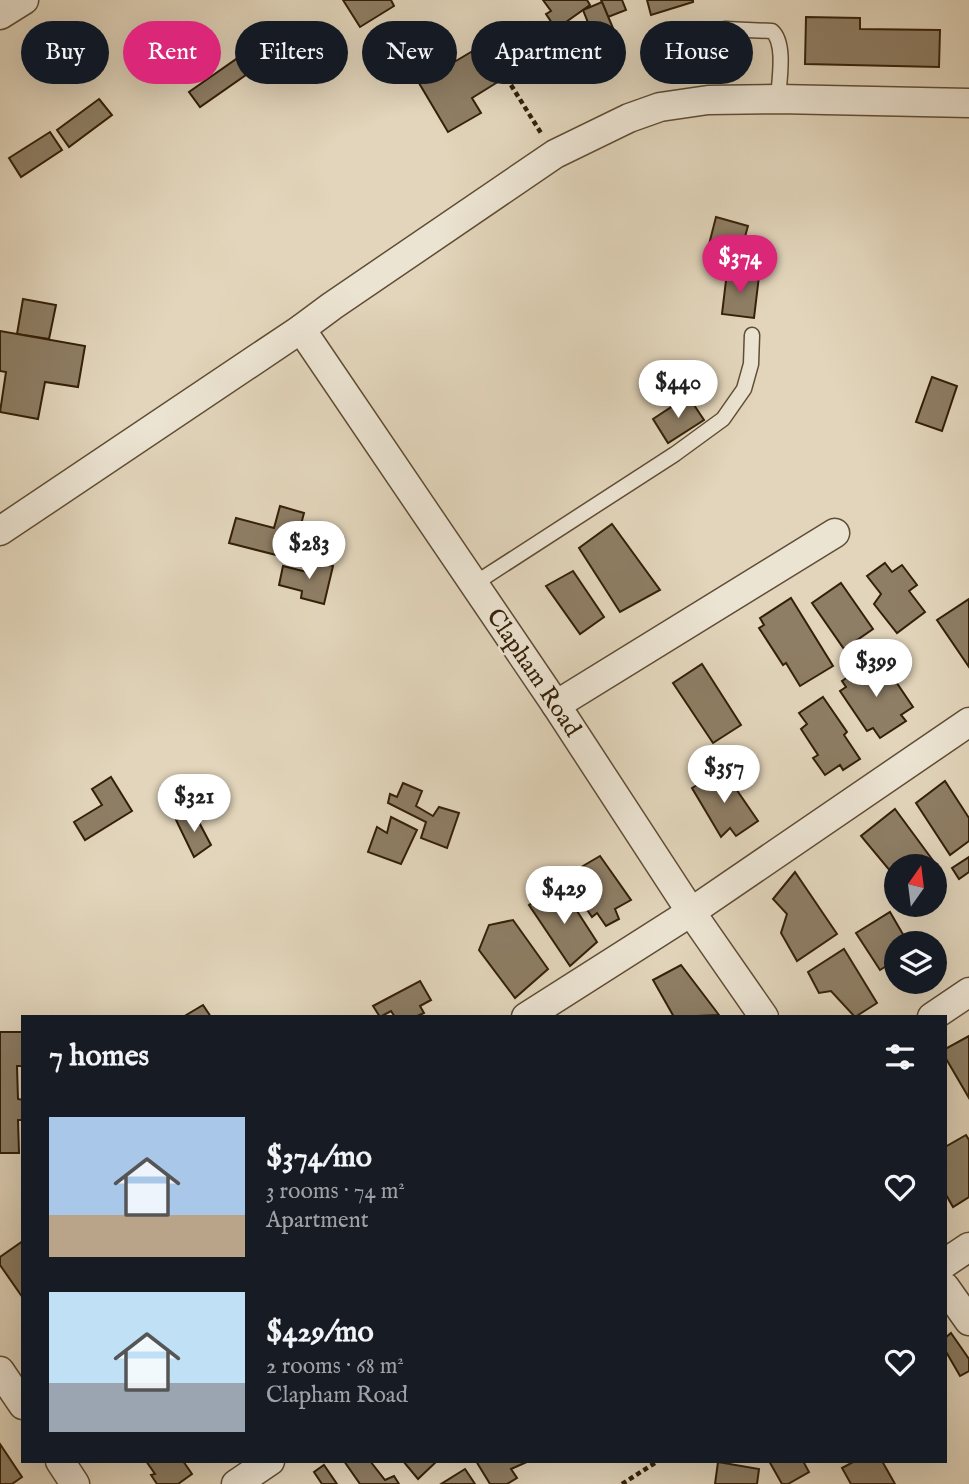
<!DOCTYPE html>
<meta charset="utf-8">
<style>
:root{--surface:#171b24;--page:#242831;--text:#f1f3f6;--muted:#9ea1a6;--accent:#db2777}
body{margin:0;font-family:"IM FELL English",serif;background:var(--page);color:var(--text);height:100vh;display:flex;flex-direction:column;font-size:26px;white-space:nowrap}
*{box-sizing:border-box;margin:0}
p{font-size:23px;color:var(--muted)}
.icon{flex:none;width:38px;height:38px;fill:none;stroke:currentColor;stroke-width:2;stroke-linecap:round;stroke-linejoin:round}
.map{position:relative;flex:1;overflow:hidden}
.panel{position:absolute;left:21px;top:1015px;width:926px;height:448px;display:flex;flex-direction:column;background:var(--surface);border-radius:0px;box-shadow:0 7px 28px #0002}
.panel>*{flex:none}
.guide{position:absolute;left:21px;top:21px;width:928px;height:63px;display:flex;gap:14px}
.needle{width:46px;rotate:14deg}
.fabs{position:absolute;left:884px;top:854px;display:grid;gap:14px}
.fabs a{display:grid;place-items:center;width:63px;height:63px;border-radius:50%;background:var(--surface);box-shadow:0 7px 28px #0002;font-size:35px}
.price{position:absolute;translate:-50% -60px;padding:0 16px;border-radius:24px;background:#fff;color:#222;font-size:23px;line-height:46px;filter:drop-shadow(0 2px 4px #0008)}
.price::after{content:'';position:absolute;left:50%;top:42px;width:21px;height:16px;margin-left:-10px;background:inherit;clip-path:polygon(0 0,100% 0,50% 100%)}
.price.active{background:var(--accent);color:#fff}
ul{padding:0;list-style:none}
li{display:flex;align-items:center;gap:21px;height:175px;padding:0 28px}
li span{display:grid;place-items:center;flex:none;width:196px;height:140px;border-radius:0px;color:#555}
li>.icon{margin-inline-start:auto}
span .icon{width:84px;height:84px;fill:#fffc;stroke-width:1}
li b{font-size:30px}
h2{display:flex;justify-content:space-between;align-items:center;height:84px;padding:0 28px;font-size:30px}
.chip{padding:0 24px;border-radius:32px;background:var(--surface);box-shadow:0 7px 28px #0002;font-size:24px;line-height:63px}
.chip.active{background:var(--accent);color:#fff}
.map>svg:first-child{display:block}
.building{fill:#8e7e65;stroke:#342008;stroke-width:2}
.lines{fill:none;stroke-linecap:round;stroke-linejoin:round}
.service-casing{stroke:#604d35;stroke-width:17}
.minor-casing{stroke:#604d35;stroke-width:31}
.path{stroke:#342008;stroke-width:4.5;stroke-dasharray:5 3.5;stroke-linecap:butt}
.service{stroke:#ece4d3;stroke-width:14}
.minor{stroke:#ece4d3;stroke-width:28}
.labels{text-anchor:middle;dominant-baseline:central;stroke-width:5;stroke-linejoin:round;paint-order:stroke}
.street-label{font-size:24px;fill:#342008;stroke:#ece4d3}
</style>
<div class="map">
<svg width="969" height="1484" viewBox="0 0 969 1484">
<rect width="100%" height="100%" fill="#e2d5bb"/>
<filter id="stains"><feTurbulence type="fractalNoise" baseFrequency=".00286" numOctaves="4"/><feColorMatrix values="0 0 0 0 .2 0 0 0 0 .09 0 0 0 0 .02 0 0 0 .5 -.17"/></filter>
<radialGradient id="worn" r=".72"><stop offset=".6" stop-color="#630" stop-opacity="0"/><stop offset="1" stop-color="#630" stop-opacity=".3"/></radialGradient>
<g class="building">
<polygon points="343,0 391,0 394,6 360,27"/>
<polygon points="543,0 587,0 590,5 556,29 546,14 551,11"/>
<polygon points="601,0 622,0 626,10 608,17"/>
<polygon points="647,0 693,0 693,2 651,15"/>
<polygon points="602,2 623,52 603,60 583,10"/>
<polygon points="806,17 860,18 860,29 940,30 939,67 805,64"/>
<polygon points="195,25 210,49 196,57 182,33"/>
<polygon points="481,46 501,80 472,98 481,113 448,132 419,83"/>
<polygon points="242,55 253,70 200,107 189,92"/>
<polygon points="99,99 112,115 69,147 57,130"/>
<polygon points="50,132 62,150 21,177 9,158"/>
<polygon points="716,217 748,226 736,269 705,260"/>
<polygon points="727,272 759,276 754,318 722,314"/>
<polygon points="23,299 56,305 49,339 17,334"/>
<polygon points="0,331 85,346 78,387 45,382 38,419 0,412 6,372 0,371"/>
<polygon points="932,377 957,386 942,431 916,422"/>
<polygon points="688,396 704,420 668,443 653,419"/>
<polygon points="280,506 304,513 292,559 229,543 236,518 274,528"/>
<polygon points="612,524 660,590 620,612 579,548"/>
<polygon points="310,561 333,566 324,604 301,598 302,591 279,585 283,566 307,572"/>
<polygon points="885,563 892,572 902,565 917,585 909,591 925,612 897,633 874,604 881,594 867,576"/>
<polygon points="573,571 604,617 580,634 546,586"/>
<polygon points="841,583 873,629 844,649 812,603"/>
<polygon points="791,598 833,666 800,686 786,663 783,665 759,628 764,625 760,618"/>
<polygon points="969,599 969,667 937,620"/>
<polygon points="882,661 913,707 901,715 906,721 880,738 873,728 867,731 840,691 846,687 842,681 870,662 873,667"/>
<polygon points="702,664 741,725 713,743 673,683"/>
<polygon points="823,697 847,732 844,735 860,759 843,770 840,765 825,775 813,758 818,755 801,729 807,724 799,713"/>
<polygon points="723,770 758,821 736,836 730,828 721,837 692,788"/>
<polygon points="111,777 132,811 85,840 74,822 102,805 92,789"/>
<polygon points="945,781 969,818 969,841 950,855 916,803"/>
<polygon points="403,783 422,791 416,806 433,816 439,807 459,813 447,848 421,838 426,822 388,803 390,794 397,797"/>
<polygon points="895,809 937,866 896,866 896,878 861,836"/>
<polygon points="193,811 211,845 194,857 176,820"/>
<polygon points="391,817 417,830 401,864 368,852 377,827 387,833"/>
<polygon points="600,856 631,900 615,909 619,919 606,926 597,913 592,917 575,892 582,891 573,872"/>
<polygon points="969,857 969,872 959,879 952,868"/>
<polygon points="795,872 837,934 797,961 781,933 787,914 773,899"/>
<polygon points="547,893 566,894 597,942 570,966 529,905"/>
<polygon points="890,912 908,943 896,943 896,960 880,970 856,933"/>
<polygon points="513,920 548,969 515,998 479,950 489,925"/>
<polygon points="844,949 877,1003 855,1017 831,991 819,993 808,972"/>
<polygon points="681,965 719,1015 674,1017 653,980"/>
<polygon points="420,981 431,1000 420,1006 424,1013 415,1017 395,1017 391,1011 380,1017 373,1006"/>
<polygon points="203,1005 211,1017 183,1017"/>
<polygon points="0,1032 23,1032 23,1066 17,1066 18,1099 23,1100 23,1120 18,1120 19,1153 0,1153"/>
<polygon points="969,1036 969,1098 945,1057 945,1049"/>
<polygon points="966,1135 969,1140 969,1197 953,1207 945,1193 945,1147"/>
<polygon points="23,1241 23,1298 0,1265 0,1257"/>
<polygon points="951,1333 969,1359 969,1371 960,1376 945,1350 945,1338"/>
<polygon points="0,1444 22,1477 12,1484 0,1484"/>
<polygon points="146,1461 183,1461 192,1474 178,1484 157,1484 151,1475 155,1474"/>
<polygon points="344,1461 370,1461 385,1480 394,1476 399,1484 360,1484"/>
<polygon points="403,1461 437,1461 418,1479"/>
<polygon points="476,1461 529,1461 511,1469 517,1478 507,1484 490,1484"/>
<polygon points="769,1461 803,1461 809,1472 788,1484 782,1484"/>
<polygon points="855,1461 882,1461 895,1484 851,1484 842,1468"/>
<polygon points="718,1462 759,1469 757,1484 715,1484"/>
<polygon points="324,1465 337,1484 322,1484 314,1472"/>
<polygon points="465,1469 475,1484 441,1484"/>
</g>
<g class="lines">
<g class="service-casing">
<g id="service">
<path d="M725 29 772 31C786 43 779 81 778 99"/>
<polyline points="474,584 675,454 723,419 744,389 751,364 752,335"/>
</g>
</g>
<g class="minor-casing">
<g id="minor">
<polyline points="0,15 24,0"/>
<polyline points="301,329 556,705 691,912 764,1017"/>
<polyline points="0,531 301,329 332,306 555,154 629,118 660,107 708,100 778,99 969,103"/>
<polyline points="556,705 835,533"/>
<polyline points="526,1017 691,912 969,722"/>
<polyline points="932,1017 969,992"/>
<polyline points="945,1263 969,1247"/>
<polyline points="945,1287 969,1321"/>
<polyline points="0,1371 23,1405"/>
<polyline points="60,1461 75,1484"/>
<polyline points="236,1484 270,1461"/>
</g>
</g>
<g class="path">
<polyline points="511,85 541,133"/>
<polyline points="622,1484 658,1461"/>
</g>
<use href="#service" class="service"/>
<use href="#minor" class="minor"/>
</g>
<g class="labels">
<g class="street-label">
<text transform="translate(533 673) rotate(56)">Clapham Road</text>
</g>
</g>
<rect width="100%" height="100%" filter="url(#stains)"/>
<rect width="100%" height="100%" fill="url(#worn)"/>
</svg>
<div class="fabs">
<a><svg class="needle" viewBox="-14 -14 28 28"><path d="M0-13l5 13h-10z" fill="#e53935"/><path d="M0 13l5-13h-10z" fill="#9ea1a6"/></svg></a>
<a><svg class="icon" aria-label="layers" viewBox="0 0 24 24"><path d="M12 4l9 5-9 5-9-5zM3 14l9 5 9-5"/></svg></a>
</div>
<b class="price active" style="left:740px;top:295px">$374</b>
<b class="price" style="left:678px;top:420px">$440</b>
<b class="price" style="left:309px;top:581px">$283</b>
<b class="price" style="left:876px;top:699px">$399</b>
<b class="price" style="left:724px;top:805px">$357</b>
<b class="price" style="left:194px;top:834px">$321</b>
<b class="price" style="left:564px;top:926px">$429</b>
<div class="guide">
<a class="chip">Buy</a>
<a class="chip active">Rent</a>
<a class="chip">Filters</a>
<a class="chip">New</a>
<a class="chip">Apartment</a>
<a class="chip">House</a>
</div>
<section class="panel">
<h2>7 homes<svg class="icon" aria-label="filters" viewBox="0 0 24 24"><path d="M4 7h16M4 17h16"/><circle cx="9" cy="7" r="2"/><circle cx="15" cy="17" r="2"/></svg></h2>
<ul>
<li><span style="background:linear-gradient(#a9c7e8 70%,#b9a48a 0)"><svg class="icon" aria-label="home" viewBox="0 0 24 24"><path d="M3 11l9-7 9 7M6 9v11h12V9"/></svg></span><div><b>$374/mo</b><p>3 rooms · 74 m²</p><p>Apartment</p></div><svg class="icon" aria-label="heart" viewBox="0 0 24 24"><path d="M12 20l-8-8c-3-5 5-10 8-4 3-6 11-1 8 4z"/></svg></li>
<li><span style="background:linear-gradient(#bfe0f5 65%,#9aa5b1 0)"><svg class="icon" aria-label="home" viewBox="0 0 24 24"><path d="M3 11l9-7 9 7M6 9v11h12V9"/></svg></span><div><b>$429/mo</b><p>2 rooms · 68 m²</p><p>Clapham Road</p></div><svg class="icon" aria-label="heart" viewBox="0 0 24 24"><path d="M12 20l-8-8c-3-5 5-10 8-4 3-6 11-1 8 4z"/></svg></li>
</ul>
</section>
</div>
